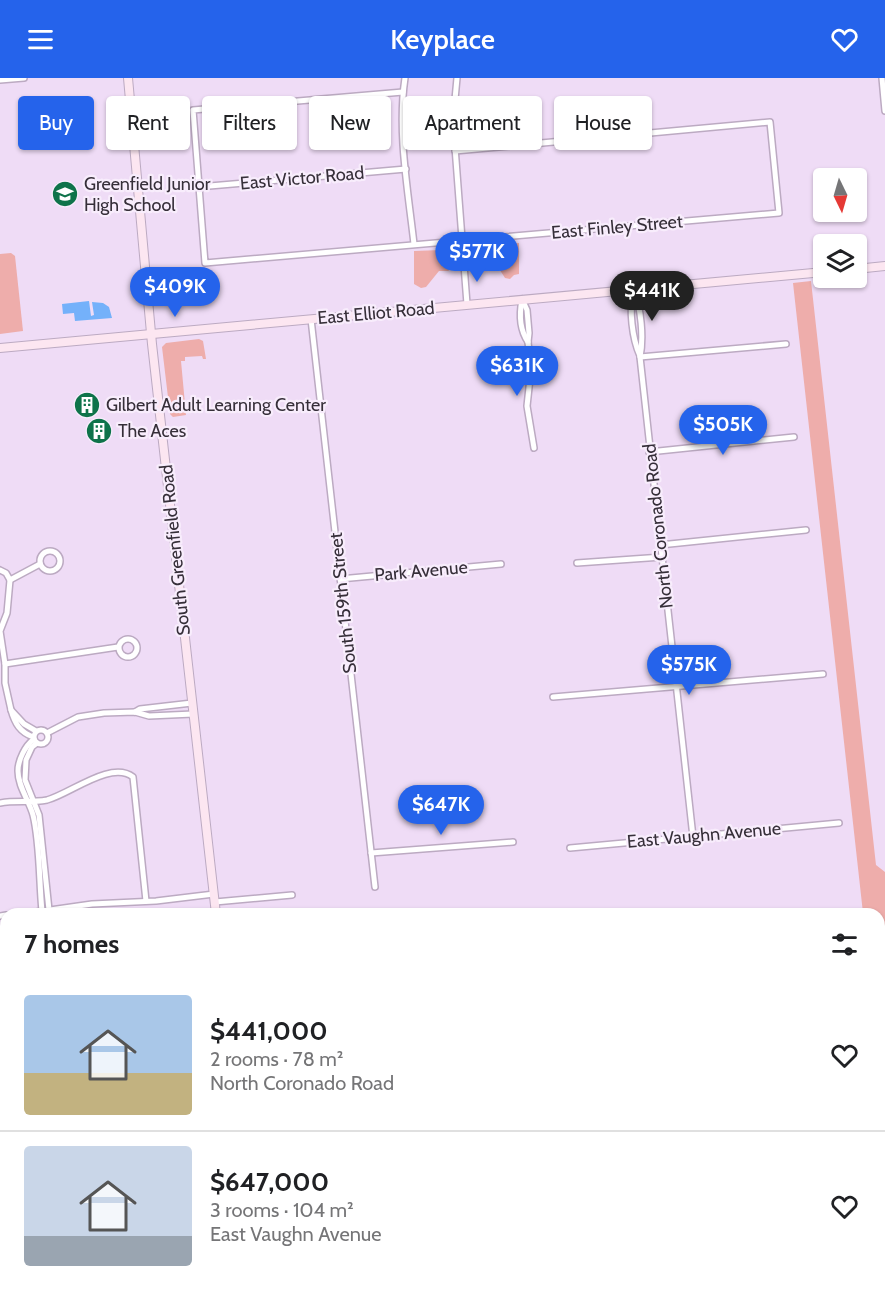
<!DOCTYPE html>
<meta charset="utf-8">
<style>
:root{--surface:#fff;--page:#f2f2f2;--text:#202124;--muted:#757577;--line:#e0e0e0;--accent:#2563eb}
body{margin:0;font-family:Cabin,sans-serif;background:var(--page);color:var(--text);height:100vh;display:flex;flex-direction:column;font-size:22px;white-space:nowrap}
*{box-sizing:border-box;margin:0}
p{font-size:20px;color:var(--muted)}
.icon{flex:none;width:33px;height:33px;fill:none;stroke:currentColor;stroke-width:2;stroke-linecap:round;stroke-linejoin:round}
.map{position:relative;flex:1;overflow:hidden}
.drawer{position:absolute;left:0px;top:830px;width:885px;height:386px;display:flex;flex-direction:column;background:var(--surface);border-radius:18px 18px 0 0;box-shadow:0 2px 4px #0004}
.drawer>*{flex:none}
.guide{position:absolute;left:18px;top:18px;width:849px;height:54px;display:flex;gap:12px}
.needle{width:39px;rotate:175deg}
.tools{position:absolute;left:813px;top:90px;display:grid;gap:12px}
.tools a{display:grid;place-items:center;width:54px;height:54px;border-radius:6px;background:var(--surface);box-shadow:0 2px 4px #0004;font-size:30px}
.price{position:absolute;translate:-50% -51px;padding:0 14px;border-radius:21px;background:var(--accent);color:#fff;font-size:20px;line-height:39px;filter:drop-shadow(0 2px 3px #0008)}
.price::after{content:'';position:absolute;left:50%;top:36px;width:18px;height:14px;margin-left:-9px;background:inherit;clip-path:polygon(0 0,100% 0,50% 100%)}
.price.selected{background:#222;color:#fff}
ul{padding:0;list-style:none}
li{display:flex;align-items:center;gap:18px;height:150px;padding:0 24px}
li+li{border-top:2px solid var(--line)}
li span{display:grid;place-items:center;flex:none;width:168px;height:120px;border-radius:6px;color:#555}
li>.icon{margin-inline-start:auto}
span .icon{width:72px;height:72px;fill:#fffc;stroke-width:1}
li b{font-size:26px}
h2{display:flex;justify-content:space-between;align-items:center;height:72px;padding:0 24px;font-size:26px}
.pill{padding:0 21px;border-radius:6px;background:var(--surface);box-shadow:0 2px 4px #0004;font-size:21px;line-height:54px}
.pill.selected{background:var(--accent);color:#fff}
header{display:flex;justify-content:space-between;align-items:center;height:78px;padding:0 24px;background:var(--accent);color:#fff;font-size:27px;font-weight:600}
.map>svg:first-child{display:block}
.green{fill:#eeadab}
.water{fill:#74b1fa}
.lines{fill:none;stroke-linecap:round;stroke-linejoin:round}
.stream{stroke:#74b1fa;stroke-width:1.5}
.minor-casing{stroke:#bcaac2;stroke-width:8}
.secondary-casing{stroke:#bcaac2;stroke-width:10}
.minor{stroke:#fff;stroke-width:5}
.secondary{stroke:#fce6f1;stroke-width:8}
.labels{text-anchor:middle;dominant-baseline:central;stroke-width:4.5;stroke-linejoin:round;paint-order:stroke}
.street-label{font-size:18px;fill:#362f39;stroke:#f8edfc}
.poi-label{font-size:18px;fill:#362f39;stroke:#f8edfc;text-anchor:start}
</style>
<header><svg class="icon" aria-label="menu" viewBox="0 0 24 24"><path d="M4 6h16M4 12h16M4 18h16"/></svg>Keyplace<svg class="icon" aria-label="heart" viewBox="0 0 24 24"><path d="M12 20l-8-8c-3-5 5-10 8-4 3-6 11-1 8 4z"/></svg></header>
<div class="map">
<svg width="885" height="1214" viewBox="0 0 885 1214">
<rect width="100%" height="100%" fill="#efdcf6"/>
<g class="green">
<polygon points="519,165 519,196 514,197 510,201 505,200 498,189 480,189 475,179 482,177 484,168"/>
<polygon points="441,172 443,182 452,182 453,190 448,193 439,193 426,209 421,210 414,206 414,173"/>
<polygon points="11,175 15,178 23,253 0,256 0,176"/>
<polygon points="811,203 876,787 885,794 885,1034 879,981 879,836 863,835 793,205"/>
<polygon points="199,261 203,263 206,281 203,281 202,278 185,279 185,283 181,283 186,337 173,339 170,336 162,269 166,265"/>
<polygon points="6,908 6,1209 251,1209 252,1214 0,1214 0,909"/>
</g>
<g class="water">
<polygon points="89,223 91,238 94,237 92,224 103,225 109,229 112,240 75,243 74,235 63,236 62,226"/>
<polygon points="0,930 6,934 6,1034 0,1035"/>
<polygon points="1,1059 6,1060 6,1204 0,1204 0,1167 6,1167 0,1158"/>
<polygon points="115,1209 216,1209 217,1214 109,1214"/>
</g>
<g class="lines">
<polyline class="stream" points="47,1214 59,1214"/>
<g class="minor-casing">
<g id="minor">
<path d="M405 0C397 54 408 112 414 166"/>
<polyline points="457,0 453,43 467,226"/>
<polyline points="882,0 885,33"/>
<polyline points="0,2 24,0"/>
<polyline points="403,14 193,32 205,185 779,135 770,44 455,73"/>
<polyline points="198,109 406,91"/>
<path d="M634 211C641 231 644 259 640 279L693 759"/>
<path d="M633 213C629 232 632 260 640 278"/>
<polyline points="522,221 527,232 529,255 528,264 531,291 527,328 534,370"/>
<path d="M522 222C519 237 520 252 528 264"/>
<polyline points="311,241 375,809"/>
<polyline points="640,279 786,266"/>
<polyline points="649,374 794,359"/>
<polyline points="660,467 806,452"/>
<circle cx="50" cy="483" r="10"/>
<polyline points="577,485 662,479"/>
<polyline points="0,492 6,495 10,502 7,535 0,553 5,586 5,605 11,632"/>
<polyline points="340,501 501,486"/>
<polyline points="10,502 40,486"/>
<circle cx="128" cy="570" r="9"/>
<polyline points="5,586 118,569"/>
<polyline points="553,619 823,596"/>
<polyline points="135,634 140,631 192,625"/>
<circle cx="41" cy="659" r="7"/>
<polyline points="47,655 78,639 104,635 135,634 149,638 193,636"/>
<path d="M33 659C20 654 15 646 11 632L24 646 36 653"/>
<path d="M34 661C25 668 18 682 18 693 18 709 29 722 33 737 40 765 39 804 42 833"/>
<polyline points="37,665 32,669 26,682 25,702 39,737 49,832"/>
<path d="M0 725C15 722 31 725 47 722 70 716 111 682 133 699L146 823"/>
<polyline points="570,770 839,745"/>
<polyline points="371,775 513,764"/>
<polyline points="215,824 292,817"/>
<polyline points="22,836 92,826 156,823 214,816"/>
<polyline points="0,838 6,837"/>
<polyline points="508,1209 509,1214"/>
<polyline points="641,1209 641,1214"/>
<polyline points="845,1209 845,1214"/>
</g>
</g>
<g class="secondary-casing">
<g id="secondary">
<polyline points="128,0 152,266 216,836"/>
<polyline points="856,191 885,188"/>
<polyline points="0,270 824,194"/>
<polyline points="258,1209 259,1214"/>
</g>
</g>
<use href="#minor" class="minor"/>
<use href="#secondary" class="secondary"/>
</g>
<defs>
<g id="school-disc" transform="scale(1.35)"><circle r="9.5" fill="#0e734a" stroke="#f8edfc"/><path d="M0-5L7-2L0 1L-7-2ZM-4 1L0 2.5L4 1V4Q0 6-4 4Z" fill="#fff"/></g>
<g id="building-disc" transform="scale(1.35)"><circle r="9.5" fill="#0e734a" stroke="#f8edfc"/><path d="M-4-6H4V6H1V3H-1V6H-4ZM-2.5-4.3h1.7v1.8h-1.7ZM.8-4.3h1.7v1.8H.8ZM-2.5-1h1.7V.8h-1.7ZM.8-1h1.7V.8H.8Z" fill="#fff"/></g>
</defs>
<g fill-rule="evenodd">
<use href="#school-disc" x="65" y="116"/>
<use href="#building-disc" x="87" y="327"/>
<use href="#building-disc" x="99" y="353"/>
</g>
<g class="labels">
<g class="street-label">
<text transform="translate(302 100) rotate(-5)">East Victor Road</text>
<text transform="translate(617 149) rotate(-5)">East Finley Street</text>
<text transform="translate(376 235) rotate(-5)">East Elliot Road</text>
<text transform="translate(658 448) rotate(-96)">North Coronado Road</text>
<text transform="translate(175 472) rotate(-96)">South Greenfield Road</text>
<text transform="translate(421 493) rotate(-5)">Park Avenue</text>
<text transform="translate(343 525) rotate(-96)">South 159th Street</text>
<text transform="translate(704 757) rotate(-5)">East Vaughn Avenue</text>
</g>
<g class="poi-label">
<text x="84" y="106">Greenfield Junior<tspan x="84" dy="21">High School</tspan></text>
<text x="106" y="327">Gilbert Adult Learning Center</text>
<text x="118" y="353">The Aces</text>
</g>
</g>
</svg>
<div class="tools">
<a><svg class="needle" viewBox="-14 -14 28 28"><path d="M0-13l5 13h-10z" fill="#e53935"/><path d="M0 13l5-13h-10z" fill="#757577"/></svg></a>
<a><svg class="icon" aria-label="layers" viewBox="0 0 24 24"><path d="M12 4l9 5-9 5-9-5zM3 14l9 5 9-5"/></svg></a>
</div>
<b class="price" style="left:477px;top:205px">$577K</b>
<b class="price" style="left:175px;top:240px">$409K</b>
<b class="price selected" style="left:652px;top:244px">$441K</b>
<b class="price" style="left:517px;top:319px">$631K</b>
<b class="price" style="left:723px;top:378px">$505K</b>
<b class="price" style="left:689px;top:618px">$575K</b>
<b class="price" style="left:441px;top:758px">$647K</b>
<div class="guide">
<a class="pill selected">Buy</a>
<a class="pill">Rent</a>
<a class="pill">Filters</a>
<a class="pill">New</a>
<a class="pill">Apartment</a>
<a class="pill">House</a>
</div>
<section class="drawer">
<h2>7 homes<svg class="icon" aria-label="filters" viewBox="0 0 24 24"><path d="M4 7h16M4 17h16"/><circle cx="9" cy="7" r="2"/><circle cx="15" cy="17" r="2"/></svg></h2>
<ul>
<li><span style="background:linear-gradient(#a9c7e8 65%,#c2b280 0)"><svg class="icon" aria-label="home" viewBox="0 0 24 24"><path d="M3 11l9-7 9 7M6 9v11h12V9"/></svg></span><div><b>$441,000</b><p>2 rooms · 78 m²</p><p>North Coronado Road</p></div><svg class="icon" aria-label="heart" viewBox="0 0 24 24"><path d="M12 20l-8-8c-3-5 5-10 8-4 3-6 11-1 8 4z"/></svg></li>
<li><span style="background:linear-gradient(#c9d6e8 75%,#9aa5b1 0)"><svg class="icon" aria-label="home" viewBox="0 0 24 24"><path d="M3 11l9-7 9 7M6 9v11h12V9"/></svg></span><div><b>$647,000</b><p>3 rooms · 104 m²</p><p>East Vaughn Avenue</p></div><svg class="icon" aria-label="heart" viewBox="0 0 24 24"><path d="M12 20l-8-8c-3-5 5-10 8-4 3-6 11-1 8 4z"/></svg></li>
</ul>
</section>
</div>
